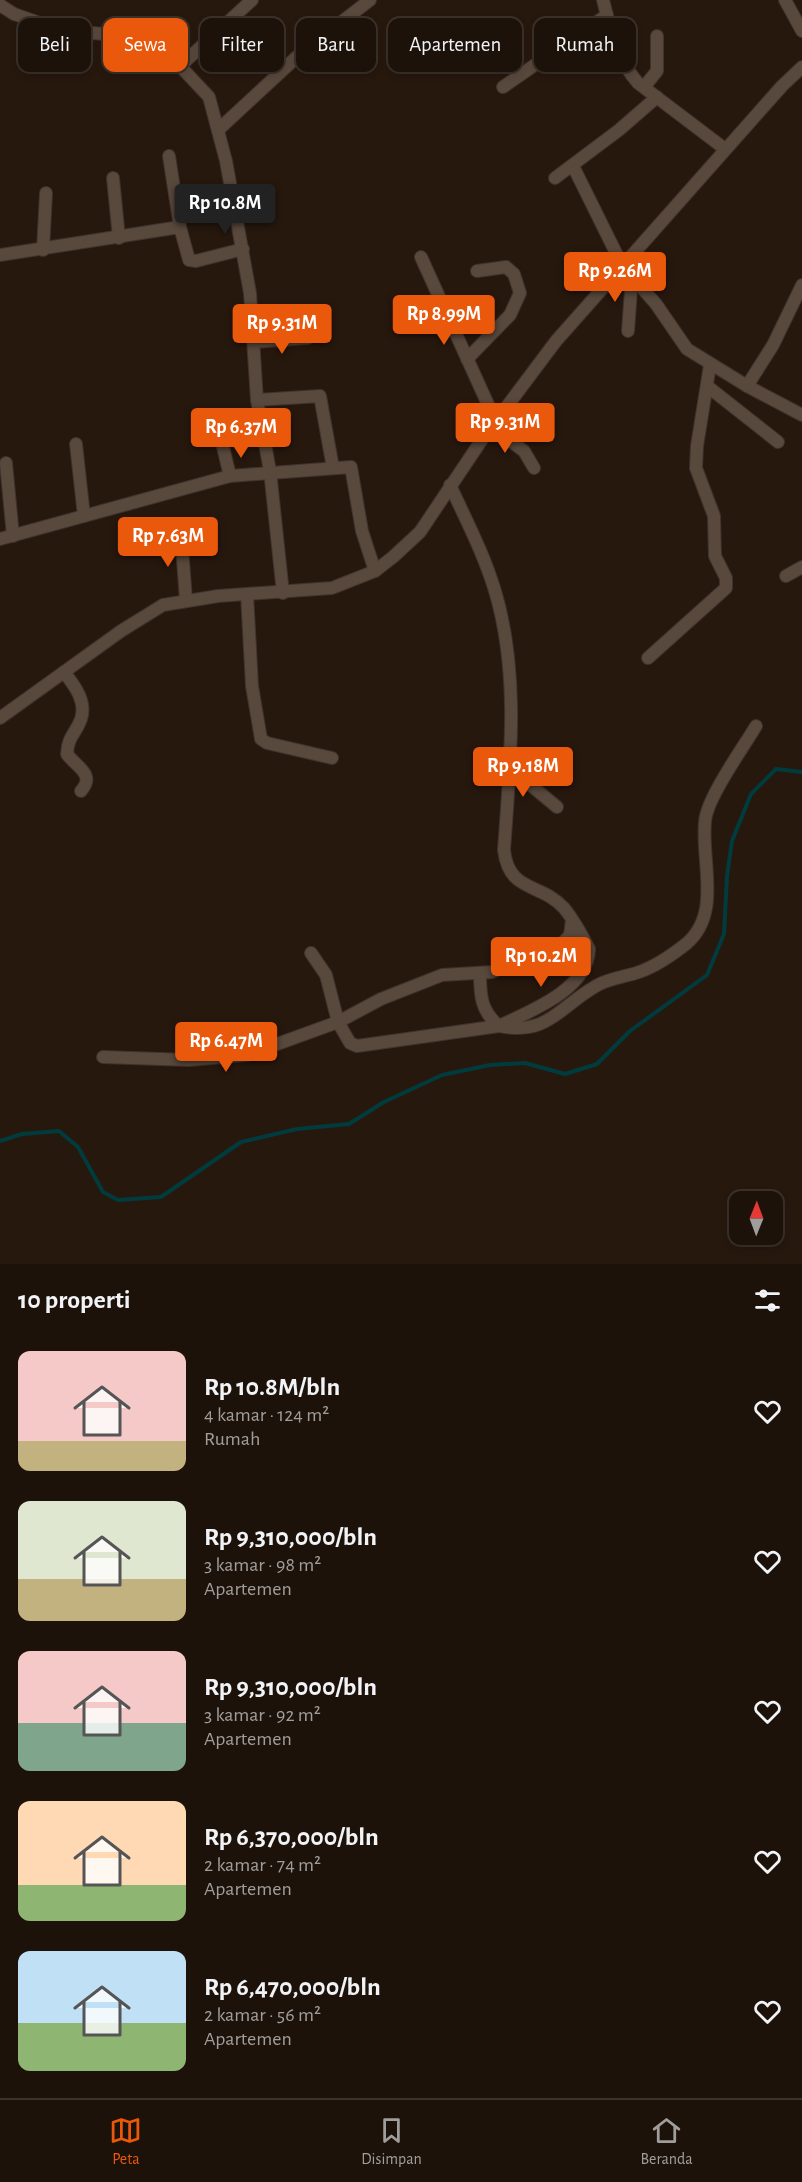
<!DOCTYPE html>
<html lang="id">
<meta charset="utf-8">
<style>
:root{--surface:#1d120a;--page:#251b13;--text:#f1f3f6;--muted:#a09e9c;--line:#3b322b;--accent:#ea580c}
body{margin:0;font-family:"Alegreya Sans",sans-serif;background:var(--page);color:var(--text);height:100vh;display:flex;flex-direction:column;font-size:22px;white-space:nowrap}
*{box-sizing:border-box;margin:0}
p{font-size:20px;color:var(--muted)}
.icon{flex:none;width:33px;height:33px;fill:none;stroke:currentColor;stroke-width:2;stroke-linecap:round;stroke-linejoin:round}
.map{position:relative;height:1264px;overflow:hidden}
.side{display:flex;flex-direction:column;background:var(--surface);flex:1}
.side>*{flex:none}
.banner{position:absolute;left:18px;top:18px;width:766px;height:54px;display:flex;gap:12px}
.needle{width:39px;rotate:1deg}
.fabs{position:absolute;left:729px;top:1191px;display:grid;gap:12px}
.fabs a{display:grid;place-items:center;width:54px;height:54px;border-radius:12px;background:var(--surface);box-shadow:0 3px 9px #0003,0 0 0 2px var(--line);font-size:30px}
.price{position:absolute;translate:-50% -51px;padding:0 14px;border-radius:6px;background:var(--accent);color:#fff;font-size:20px;line-height:39px;filter:drop-shadow(0 2px 3px #0008)}
.price::after{content:'';position:absolute;left:50%;top:36px;width:18px;height:14px;margin-left:-9px;background:inherit;clip-path:polygon(0 0,100% 0,50% 100%)}
.price.active{background:#222;color:#fff}
ul{padding:0;list-style:none}
li{display:flex;align-items:center;gap:18px;height:150px;padding:0 18px}
li span{display:grid;place-items:center;flex:none;width:168px;height:120px;border-radius:12px;color:#555}
li>.icon{margin-inline-start:auto}
span .icon{width:72px;height:72px;fill:#fffc;stroke-width:1}
li b{font-size:26px}
h2{display:flex;justify-content:space-between;align-items:center;height:72px;padding:0 18px;font-size:26px}
.pill{padding:0 21px;border-radius:12px;background:var(--surface);box-shadow:0 3px 9px #0003,0 0 0 2px var(--line);font-size:21px;line-height:54px}
.pill.active{background:var(--accent);color:#fff}
.dock{display:flex;justify-content:space-around;align-items:center;height:84px;border-top:2px solid var(--line);background:var(--surface);font-size:16px;color:var(--muted)}
.dock a{display:grid;justify-items:center;gap:3px}
.dock .active{color:var(--accent)}
.map>svg:first-child{display:block}
.lines{fill:none;stroke-linecap:round;stroke-linejoin:round}
.stream{stroke:#003b3e;stroke-width:4}
.minor-casing{stroke:#3e332e;stroke-width:14}
.minor{stroke:#59483c;stroke-width:12}
</style>
<div class="map">
<svg width="802" height="1264" viewBox="0 0 802 1264">
<rect width="100%" height="100%" fill="#27180e"/>
<g class="lines">
<polyline class="stream" points="0,1141 22,1134 59,1131 78,1147 103,1192 118,1200 161,1197 241,1142 297,1129 349,1124 384,1102 442,1075 490,1065 525,1063 565,1074 597,1064 630,1031 707,975 724,934 727,876 732,841 751,794 776,769 802,772"/>
<g class="minor-casing">
<g id="minor">
<path d="M603 0C611 31 616 58 638 83L725 149"/>
<polyline points="785,0 802,31"/>
<polyline points="0,5 14,14 60,30 125,36 146,45 180,66 209,97 226,161 250,293 257,400 270,471 283,593"/>
<polyline points="180,66 252,0"/>
<polyline points="503,87 607,15"/>
<polyline points="644,87 657,71 657,36"/>
<polyline points="218,130 300,54 370,0"/>
<polyline points="169,156 180,227"/>
<polyline points="573,166 622,265 656,304 687,349 747,386 802,415"/>
<polyline points="113,178 119,238"/>
<polyline points="555,178 619,130 657,97"/>
<polyline points="43,250 46,193"/>
<polyline points="0,255 180,227 189,260 196,261 243,249"/>
<polyline points="421,257 496,422"/>
<polyline points="628,331 632,276"/>
<polyline points="254,342 308,338"/>
<polyline points="467,359 510,315 520,293 514,274 506,267 477,271"/>
<polyline points="707,386 778,442"/>
<polyline points="747,386 773,345 802,285"/>
<polyline points="257,400 320,396 333,468"/>
<polyline points="218,426 230,476"/>
<polyline points="491,427 524,451 534,468"/>
<polyline points="76,444 84,516"/>
<polyline points="6,463 13,536"/>
<path d="M450 485C466 520 484 554 495 591 520 674 510 765 504 850 509 893 540 882 564 908 574 920 582 935 589 949 588 989 531 1011 499 1026 548 1036 559 1007 596 986 609 978 625 977 639 972 657 966 672 955 686 944 722 914 701 862 705 822 706 799 743 748 756 726"/>
<polyline points="181,534 186,600"/>
<polyline points="0,539 230,476 351,467 362,531 375,571"/>
<polyline points="786,576 802,567"/>
<polyline points="247,594 252,686 261,739 267,743 332,758"/>
<polyline points="648,658 726,588 726,578 715,556 714,516 696,468 697,446 710,365"/>
<path d="M64 672C74 685 87 701 81 719 76 734 68 735 67 754 76 767 96 774 81 791"/>
<polyline points="0,718 121,631 163,605 218,596 332,588 375,571 393,557 420,532 481,441 556,341 782,86 802,67"/>
<polyline points="509,767 557,807"/>
<path d="M480 973C480 996 481 1011 499 1026"/>
<polyline points="499,1026 357,1046 350,1043 338,1022 381,999 442,975 492,972 560,946 570,935 572,920"/>
<polyline points="103,1057 189,1060 247,1055 338,1022 326,975 311,953"/>
</g>
</g>
<use href="#minor" class="minor"/>
</g>
</svg>
<div class="fabs">
<a><svg class="needle" viewBox="-14 -14 28 28"><path d="M0-13l5 13h-10z" fill="#e53935"/><path d="M0 13l5-13h-10z" fill="#a09e9c"/></svg></a>
</div>
<b class="price active" style="left:225px;top:235px">Rp 10.8M</b>
<b class="price" style="left:615px;top:303px">Rp 9.26M</b>
<b class="price" style="left:444px;top:346px">Rp 8.99M</b>
<b class="price" style="left:282px;top:355px">Rp 9.31M</b>
<b class="price" style="left:505px;top:454px">Rp 9.31M</b>
<b class="price" style="left:241px;top:459px">Rp 6.37M</b>
<b class="price" style="left:168px;top:568px">Rp 7.63M</b>
<b class="price" style="left:523px;top:798px">Rp 9.18M</b>
<b class="price" style="left:541px;top:988px">Rp 10.2M</b>
<b class="price" style="left:226px;top:1073px">Rp 6.47M</b>
<div class="banner">
<a class="pill">Beli</a>
<a class="pill active">Sewa</a>
<a class="pill">Filter</a>
<a class="pill">Baru</a>
<a class="pill">Apartemen</a>
<a class="pill">Rumah</a>
</div>
</div>
<section class="side">
<h2>10 properti<svg class="icon" aria-label="filters" viewBox="0 0 24 24"><path d="M4 7h16M4 17h16"/><circle cx="9" cy="7" r="2"/><circle cx="15" cy="17" r="2"/></svg></h2>
<ul>
<li><span style="background:linear-gradient(#f6c9c9 75%,#c2b280 0)"><svg class="icon" aria-label="home" viewBox="0 0 24 24"><path d="M3 11l9-7 9 7M6 9v11h12V9"/></svg></span><div><b>Rp 10.8M/bln</b><p>4 kamar · 124 m²</p><p>Rumah</p></div><svg class="icon" aria-label="heart" viewBox="0 0 24 24"><path d="M12 20l-8-8c-3-5 5-10 8-4 3-6 11-1 8 4z"/></svg></li>
<li><span style="background:linear-gradient(#dfe7d0 65%,#c2b280 0)"><svg class="icon" aria-label="home" viewBox="0 0 24 24"><path d="M3 11l9-7 9 7M6 9v11h12V9"/></svg></span><div><b>Rp 9,310,000/bln</b><p>3 kamar · 98 m²</p><p>Apartemen</p></div><svg class="icon" aria-label="heart" viewBox="0 0 24 24"><path d="M12 20l-8-8c-3-5 5-10 8-4 3-6 11-1 8 4z"/></svg></li>
<li><span style="background:linear-gradient(#f6c9c9 60%,#7fa58c 0)"><svg class="icon" aria-label="home" viewBox="0 0 24 24"><path d="M3 11l9-7 9 7M6 9v11h12V9"/></svg></span><div><b>Rp 9,310,000/bln</b><p>3 kamar · 92 m²</p><p>Apartemen</p></div><svg class="icon" aria-label="heart" viewBox="0 0 24 24"><path d="M12 20l-8-8c-3-5 5-10 8-4 3-6 11-1 8 4z"/></svg></li>
<li><span style="background:linear-gradient(#ffd9b3 70%,#8fb573 0)"><svg class="icon" aria-label="home" viewBox="0 0 24 24"><path d="M3 11l9-7 9 7M6 9v11h12V9"/></svg></span><div><b>Rp 6,370,000/bln</b><p>2 kamar · 74 m²</p><p>Apartemen</p></div><svg class="icon" aria-label="heart" viewBox="0 0 24 24"><path d="M12 20l-8-8c-3-5 5-10 8-4 3-6 11-1 8 4z"/></svg></li>
<li><span style="background:linear-gradient(#bfe0f5 60%,#8fb573 0)"><svg class="icon" aria-label="home" viewBox="0 0 24 24"><path d="M3 11l9-7 9 7M6 9v11h12V9"/></svg></span><div><b>Rp 6,470,000/bln</b><p>2 kamar · 56 m²</p><p>Apartemen</p></div><svg class="icon" aria-label="heart" viewBox="0 0 24 24"><path d="M12 20l-8-8c-3-5 5-10 8-4 3-6 11-1 8 4z"/></svg></li>
</ul>
</section>
<nav class="dock">
<a class="active"><svg class="icon" aria-label="map" viewBox="0 0 24 24"><path d="M3 6l6-2 6 2 6-2v14l-6 2-6-2-6 2zM9 4v14M15 6v14"/></svg>Peta</a>
<a><svg class="icon" aria-label="saved" viewBox="0 0 24 24"><path d="M7 4h10v16l-5-4-5 4z"/></svg>Disimpan</a>
<a><svg class="icon" aria-label="home" viewBox="0 0 24 24"><path d="M3 11l9-7 9 7M6 9v11h12V9"/></svg>Beranda</a>
</nav>
